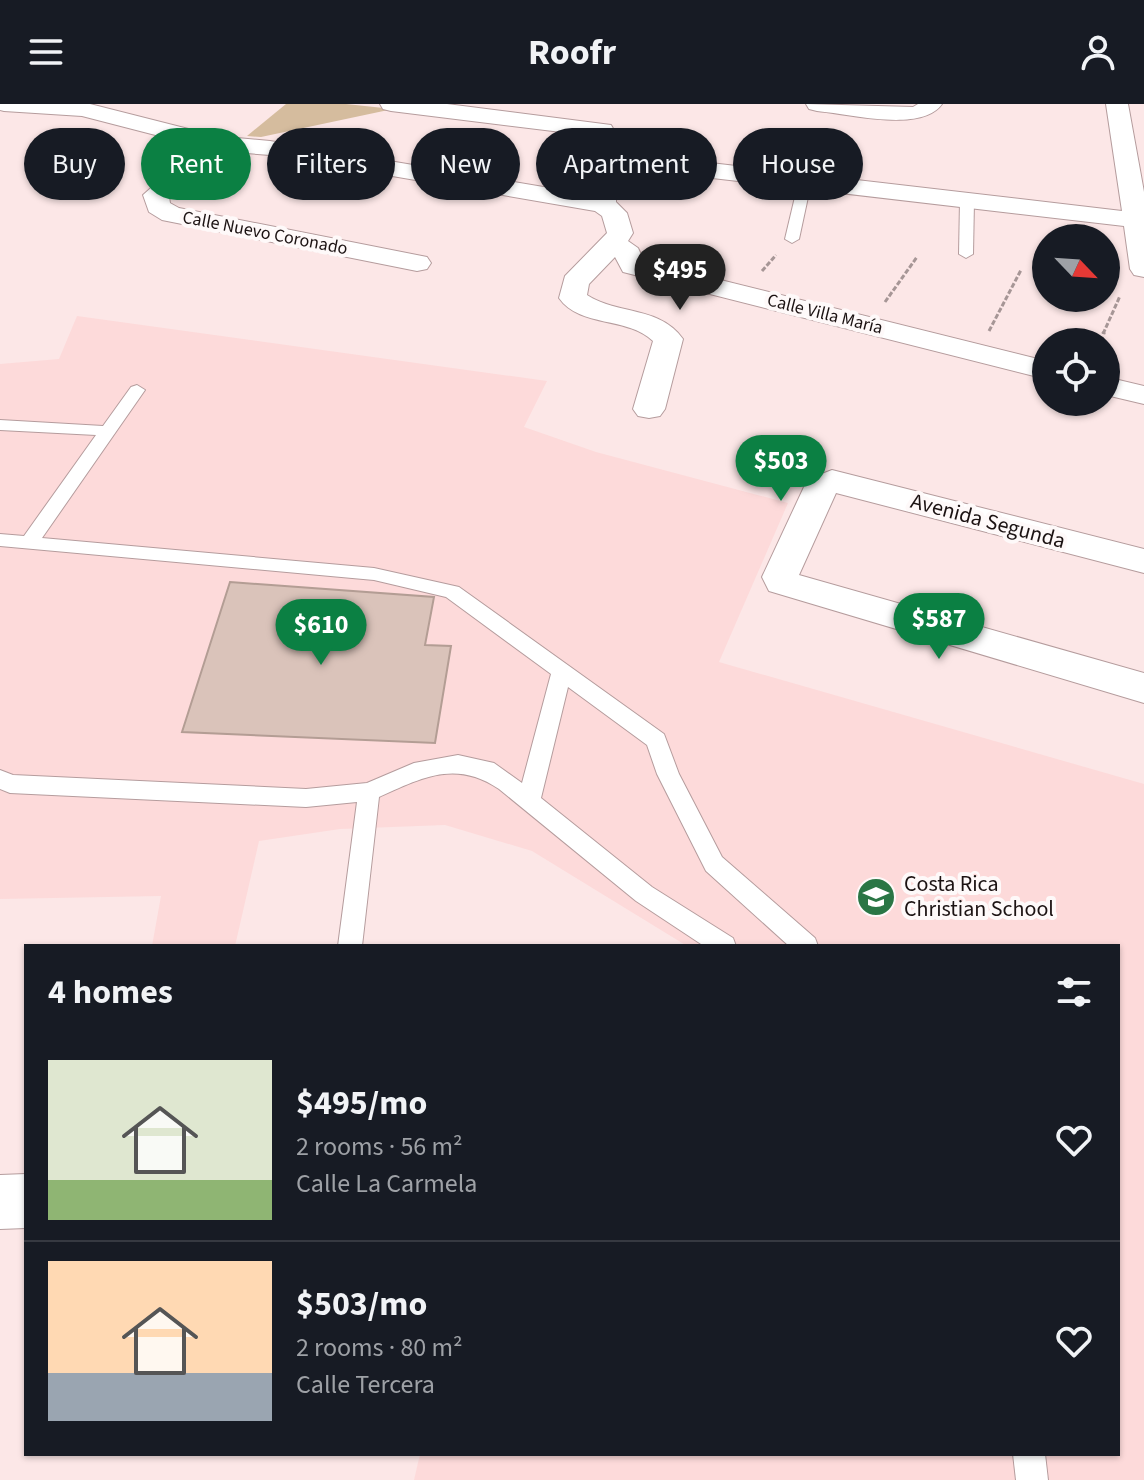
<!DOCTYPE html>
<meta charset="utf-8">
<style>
:root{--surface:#171b24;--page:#242831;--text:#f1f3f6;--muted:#9ea1a6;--line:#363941;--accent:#0b8043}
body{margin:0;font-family:"Source Sans 3",sans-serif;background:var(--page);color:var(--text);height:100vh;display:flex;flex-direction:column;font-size:30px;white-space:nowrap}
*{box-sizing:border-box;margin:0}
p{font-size:26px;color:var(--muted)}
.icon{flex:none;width:44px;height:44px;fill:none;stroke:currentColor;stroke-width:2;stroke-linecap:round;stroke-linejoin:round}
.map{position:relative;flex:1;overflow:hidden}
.side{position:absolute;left:24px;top:840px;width:1096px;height:512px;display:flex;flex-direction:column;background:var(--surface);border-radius:0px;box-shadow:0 2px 6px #0004}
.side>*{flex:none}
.guide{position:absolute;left:24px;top:24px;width:1096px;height:72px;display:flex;gap:16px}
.needle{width:52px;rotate:115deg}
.controls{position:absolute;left:1032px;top:120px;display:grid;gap:16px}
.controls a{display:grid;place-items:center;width:88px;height:88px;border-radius:50%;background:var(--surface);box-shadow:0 2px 6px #0004;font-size:40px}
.price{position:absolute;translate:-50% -68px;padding:0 18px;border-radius:28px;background:var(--accent);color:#fff;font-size:26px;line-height:52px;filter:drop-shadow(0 2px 4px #0008)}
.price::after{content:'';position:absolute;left:50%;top:48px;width:24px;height:18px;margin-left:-12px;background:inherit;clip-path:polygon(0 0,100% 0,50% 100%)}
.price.current{background:#222;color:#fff}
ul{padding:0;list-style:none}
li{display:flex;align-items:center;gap:24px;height:200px;padding:0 24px}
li+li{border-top:2px solid var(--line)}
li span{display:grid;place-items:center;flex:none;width:224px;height:160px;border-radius:0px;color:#555}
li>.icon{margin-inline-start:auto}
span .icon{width:96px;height:96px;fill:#fffc;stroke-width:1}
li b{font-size:34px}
h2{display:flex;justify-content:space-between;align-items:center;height:96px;padding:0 24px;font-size:34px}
.chip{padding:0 28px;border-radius:36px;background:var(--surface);box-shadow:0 2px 6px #0004;font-size:28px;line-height:72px}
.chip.current{background:var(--accent);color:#fff}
header{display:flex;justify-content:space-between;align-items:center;height:104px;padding:0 24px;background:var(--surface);font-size:36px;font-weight:700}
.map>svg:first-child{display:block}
.built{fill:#fddada}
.green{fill:#d5bc9e}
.building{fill:#dac3ba;stroke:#b39d94;stroke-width:2}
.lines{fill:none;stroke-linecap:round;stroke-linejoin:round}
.lane-casing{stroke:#b59c9d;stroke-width:2}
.street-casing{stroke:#b59c9d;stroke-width:2}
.path-far1{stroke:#a69696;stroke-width:3;stroke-dasharray:5 2;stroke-linecap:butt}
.path{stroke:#a69696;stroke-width:4;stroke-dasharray:6 3;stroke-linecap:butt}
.lane{fill:#fff;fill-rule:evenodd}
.street{fill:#fff;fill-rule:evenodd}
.labels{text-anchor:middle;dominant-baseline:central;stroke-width:8;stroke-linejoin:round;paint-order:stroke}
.far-street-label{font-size:18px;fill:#1c1313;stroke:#fef9f9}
.street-label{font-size:22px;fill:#1c1313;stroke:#fef9f9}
.poi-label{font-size:22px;fill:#1c1313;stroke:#fef9f9;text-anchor:start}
</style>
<header><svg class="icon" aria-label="menu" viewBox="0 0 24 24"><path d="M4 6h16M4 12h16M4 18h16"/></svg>Roofr<svg class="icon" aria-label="person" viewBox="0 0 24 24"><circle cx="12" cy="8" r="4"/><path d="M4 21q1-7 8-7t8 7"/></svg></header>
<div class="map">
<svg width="1144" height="1376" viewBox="0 0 1144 1376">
<rect width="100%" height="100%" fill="#fce7e7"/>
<polygon class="built" points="77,212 547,277 524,323 596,348 788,399 719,558 1144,680 1144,1376 414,1376 420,1350 1118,1350 1118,842 687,842 532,747 445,721 340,725 259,737 235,842 152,842 161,792 0,795 0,260 59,255"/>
<polygon class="green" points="286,0 346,0 393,5 261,33 247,32"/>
<polygon class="building" points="230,478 434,493 425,541 451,542 435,639 182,628"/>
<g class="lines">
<g class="lane-casing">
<g id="lane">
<polygon points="799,76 811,79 799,135 792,139 785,135"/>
<polygon points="967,93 974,97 973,150 966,154 959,150 960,97"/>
<path d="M137 281 145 286 42 434 374 464 459 483 664 630 679 670 722 753 815 834 818 842H789L706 767 657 670 647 641 568 583 541 694 652 783 733 834 736 842H704L636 797 499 685C456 656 423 673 379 693L362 842H338L357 698 306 703 10 689 0 685V666L13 671 306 685 367 679 414 659 458 651 494 659 522 679 551 570 446 493 374 476 0 442V430L24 432 96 331 0 326V316L103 322 131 283Z"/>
<polygon points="1013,1350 1045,1350 1048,1376 1016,1376"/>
</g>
</g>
<g class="street-casing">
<g id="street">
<path d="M0 0H90L216 32 270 37 591 91 594 32 391 7 383 5 380 0H447L611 21 618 33 617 48 1122 107 1106 0H1128L1144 88V173L1134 171 1130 165 1124 122 617 63 616 98 627 109 633 129 628 137 638 144 644 157 1046 257V275L623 168 615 153 589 180 587 191C618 211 660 202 683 235L665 305 660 312 649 314 638 312 633 305 653 237C627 212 580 224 559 194L565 172 607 129 602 112 595 107 270 51 221 47 169 93 170 99 179 104 427 153 431 159 427 165 417 167 162 116 149 108 143 91 198 42 82 12 4 7 0 6Z"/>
<path d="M806 0 913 3 918 0H942C922 29 850 10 817 7L809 5Z"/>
<polygon points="1106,273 1144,282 1144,300 1106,291"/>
<polygon points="832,366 1144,445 1144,469 836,389 799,471 1144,569 1144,599 769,487 762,473 804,383 809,375"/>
<polygon points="26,1070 26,1124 0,1125 0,1071"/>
</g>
</g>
<g class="path-far1">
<polyline points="762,167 776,151"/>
<polyline points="885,198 917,153"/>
<polyline points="989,227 1021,166"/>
<polyline points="1103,230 1120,192"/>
</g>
<polyline class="path" points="1100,238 1104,228"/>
<use href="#lane" class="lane"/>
<use href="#street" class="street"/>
</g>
<defs>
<g id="school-disc" transform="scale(2)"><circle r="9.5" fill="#2a7645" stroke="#fef9f9"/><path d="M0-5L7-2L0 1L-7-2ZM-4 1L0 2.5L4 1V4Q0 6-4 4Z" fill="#fff"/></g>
</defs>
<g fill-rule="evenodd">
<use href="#school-disc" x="876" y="793"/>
</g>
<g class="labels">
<g class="far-street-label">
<text transform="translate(265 129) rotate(11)">Calle Nuevo Coronado</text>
<text transform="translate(825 210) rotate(14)">Calle Villa María</text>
</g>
<g class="street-label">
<text transform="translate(988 417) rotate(15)">Avenida Segunda</text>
</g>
<g class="poi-label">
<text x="904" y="780">Costa Rica<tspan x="904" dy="25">Christian School</tspan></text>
</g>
</g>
</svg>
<div class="controls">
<a><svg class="needle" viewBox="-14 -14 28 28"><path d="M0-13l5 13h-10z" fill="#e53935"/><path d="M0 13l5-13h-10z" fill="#9ea1a6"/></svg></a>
<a><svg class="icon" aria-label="locate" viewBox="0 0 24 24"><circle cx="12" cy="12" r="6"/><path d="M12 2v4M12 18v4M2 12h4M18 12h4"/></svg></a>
</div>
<b class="price current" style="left:680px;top:208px">$495</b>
<b class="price" style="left:781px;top:399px">$503</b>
<b class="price" style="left:939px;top:557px">$587</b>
<b class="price" style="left:321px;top:563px">$610</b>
<div class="guide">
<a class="chip">Buy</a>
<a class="chip current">Rent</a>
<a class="chip">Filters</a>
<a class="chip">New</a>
<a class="chip">Apartment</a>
<a class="chip">House</a>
</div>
<section class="side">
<h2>4 homes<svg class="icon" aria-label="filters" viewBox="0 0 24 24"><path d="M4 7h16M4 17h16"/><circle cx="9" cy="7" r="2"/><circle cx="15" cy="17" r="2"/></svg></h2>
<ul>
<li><span style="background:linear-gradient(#dfe7d0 75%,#8fb573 0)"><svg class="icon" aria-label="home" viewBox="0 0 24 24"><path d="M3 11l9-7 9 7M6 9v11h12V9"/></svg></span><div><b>$495/mo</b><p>2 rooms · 56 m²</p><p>Calle La Carmela</p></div><svg class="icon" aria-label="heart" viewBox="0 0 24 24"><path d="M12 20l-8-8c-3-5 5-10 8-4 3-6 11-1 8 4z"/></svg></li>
<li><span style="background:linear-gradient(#ffd9b3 70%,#9aa5b1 0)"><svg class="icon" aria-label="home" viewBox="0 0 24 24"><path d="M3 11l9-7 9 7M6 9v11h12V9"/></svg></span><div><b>$503/mo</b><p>2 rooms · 80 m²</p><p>Calle Tercera</p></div><svg class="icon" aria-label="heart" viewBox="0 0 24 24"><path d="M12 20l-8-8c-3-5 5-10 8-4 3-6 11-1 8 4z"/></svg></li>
</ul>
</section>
</div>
